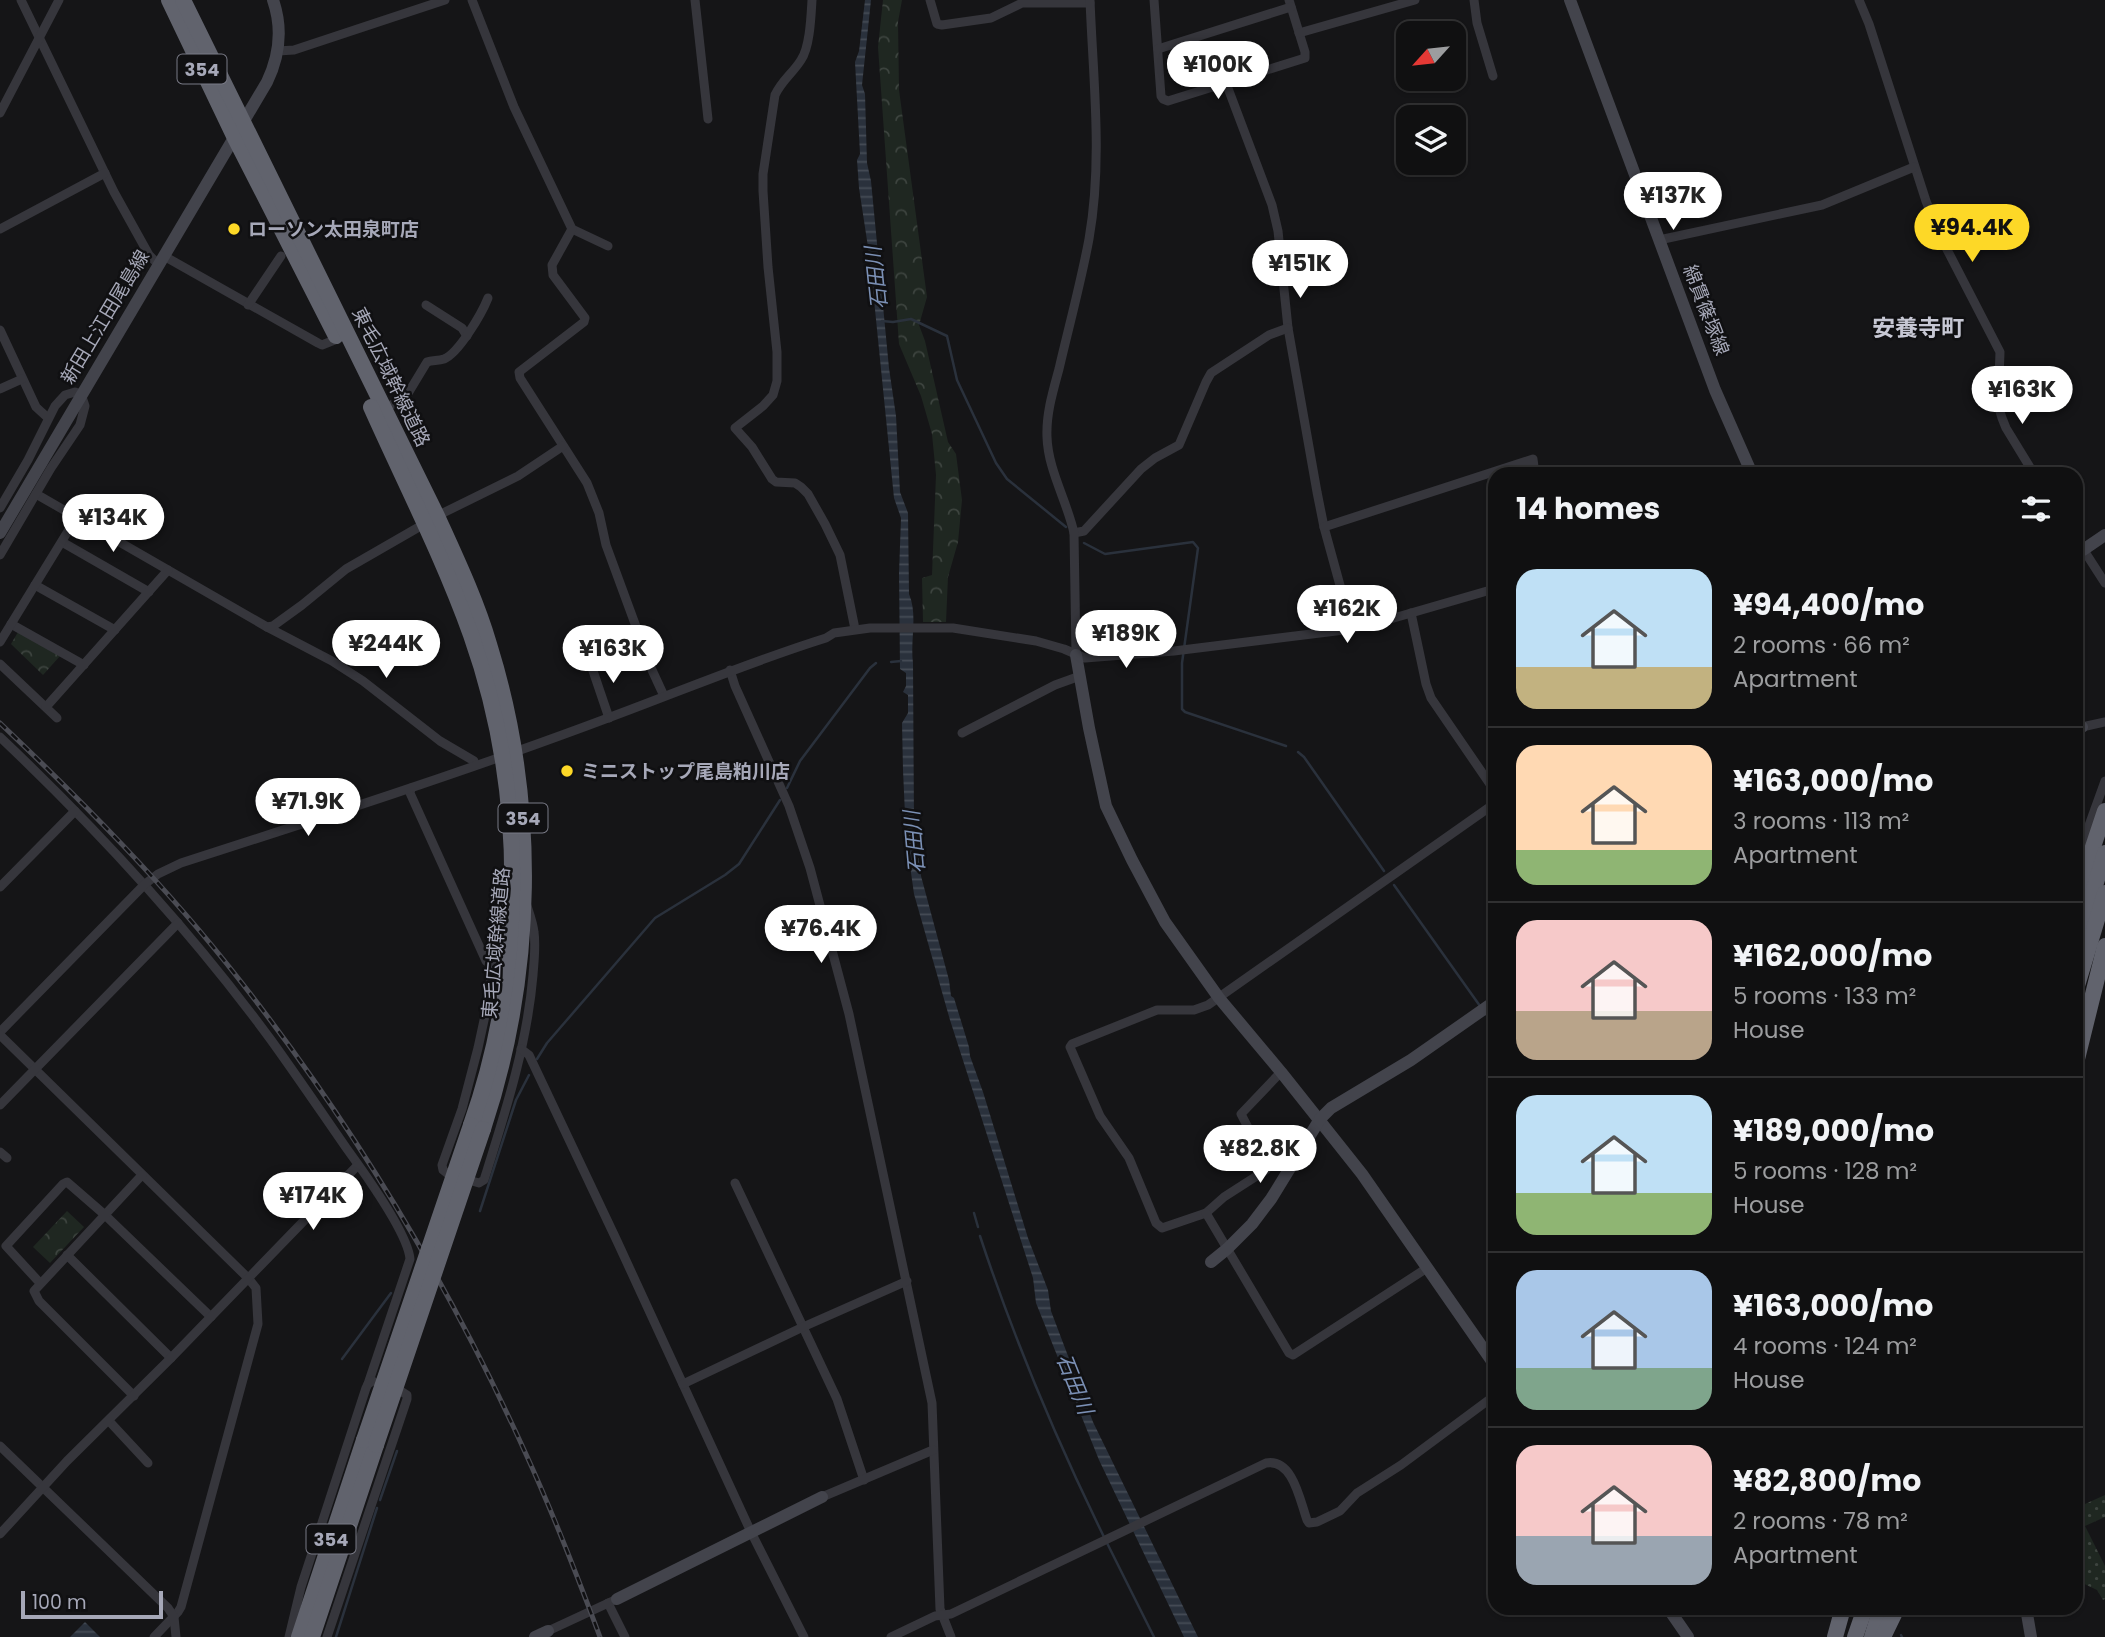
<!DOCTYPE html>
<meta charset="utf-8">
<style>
:root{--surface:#101011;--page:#19191a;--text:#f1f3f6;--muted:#9c9d9f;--line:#303031;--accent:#fdd827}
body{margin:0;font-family:Poppins,"Noto Sans JP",sans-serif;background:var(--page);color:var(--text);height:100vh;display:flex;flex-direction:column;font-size:26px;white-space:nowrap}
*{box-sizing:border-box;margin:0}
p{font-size:23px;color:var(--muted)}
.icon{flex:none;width:38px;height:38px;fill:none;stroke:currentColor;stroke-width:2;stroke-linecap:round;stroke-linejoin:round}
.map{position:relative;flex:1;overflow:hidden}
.details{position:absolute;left:1488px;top:467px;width:595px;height:1148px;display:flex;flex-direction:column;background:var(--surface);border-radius:21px;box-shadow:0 2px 5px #0004,0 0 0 2px var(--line)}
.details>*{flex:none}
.needle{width:46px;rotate:243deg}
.tools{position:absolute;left:1396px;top:21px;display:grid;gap:14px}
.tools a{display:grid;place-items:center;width:70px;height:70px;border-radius:14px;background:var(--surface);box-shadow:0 2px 5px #0004,0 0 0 2px var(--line);font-size:35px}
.scale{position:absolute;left:21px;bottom:18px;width:142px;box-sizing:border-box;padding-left:7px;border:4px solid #a6a8b8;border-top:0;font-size:19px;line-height:24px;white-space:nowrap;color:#a6a8b8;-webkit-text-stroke:5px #101012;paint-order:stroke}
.price{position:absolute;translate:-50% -60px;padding:0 16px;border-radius:24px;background:#fff;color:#222;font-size:23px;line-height:46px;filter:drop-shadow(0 2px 4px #0008)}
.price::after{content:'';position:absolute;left:50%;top:42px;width:21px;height:16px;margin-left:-10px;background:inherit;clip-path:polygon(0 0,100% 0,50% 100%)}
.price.active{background:var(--accent);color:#111}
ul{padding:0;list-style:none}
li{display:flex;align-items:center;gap:21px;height:175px;padding:0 28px}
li+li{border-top:2px solid var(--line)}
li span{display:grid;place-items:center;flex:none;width:196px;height:140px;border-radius:21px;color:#555}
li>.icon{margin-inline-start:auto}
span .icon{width:84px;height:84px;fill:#fffc;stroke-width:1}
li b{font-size:30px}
h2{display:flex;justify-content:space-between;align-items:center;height:84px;padding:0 28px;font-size:30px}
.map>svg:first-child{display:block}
.grass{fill:url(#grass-dots)}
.forest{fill:url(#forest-crowns)}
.water{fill:url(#water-rules)}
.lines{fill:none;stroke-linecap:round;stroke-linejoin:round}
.stream{stroke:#2a313c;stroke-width:2.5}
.street{stroke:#36363c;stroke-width:9}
.secondary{stroke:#43444c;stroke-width:12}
.highway{stroke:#61636d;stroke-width:16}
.rail-casing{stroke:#4a4b53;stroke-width:5}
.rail{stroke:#101012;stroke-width:2.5;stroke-dasharray:8;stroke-linecap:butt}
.highway-bridge{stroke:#61636d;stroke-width:16}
.poi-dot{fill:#fdd827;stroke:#101012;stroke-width:2.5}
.labels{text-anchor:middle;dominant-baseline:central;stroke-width:5;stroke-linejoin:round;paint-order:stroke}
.shield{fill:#101012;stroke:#797a86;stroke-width:2}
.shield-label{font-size:18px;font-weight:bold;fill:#a6a8b8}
.poi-label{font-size:19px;font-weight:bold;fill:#a6a8b8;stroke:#101012;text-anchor:start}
.street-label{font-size:19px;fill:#a6a8b8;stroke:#101012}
.water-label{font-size:21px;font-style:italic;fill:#7b90b5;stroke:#101012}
.quarter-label{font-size:23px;font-weight:bold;fill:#c7c8d4;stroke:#101012}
</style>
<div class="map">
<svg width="2105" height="1637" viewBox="0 0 2105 1637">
<defs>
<pattern id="grass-dots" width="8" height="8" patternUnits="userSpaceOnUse" patternTransform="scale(1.75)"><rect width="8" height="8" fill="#1f2721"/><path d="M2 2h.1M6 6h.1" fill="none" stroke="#3d443f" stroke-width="1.8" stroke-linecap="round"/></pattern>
<pattern id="forest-crowns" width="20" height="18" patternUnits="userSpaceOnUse" patternTransform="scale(1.75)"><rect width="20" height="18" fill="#1f2721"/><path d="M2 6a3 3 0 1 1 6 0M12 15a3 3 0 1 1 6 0" fill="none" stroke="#3d443f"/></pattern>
<pattern id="water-rules" width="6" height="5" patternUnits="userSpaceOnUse" patternTransform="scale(1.75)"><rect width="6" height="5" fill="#2a313c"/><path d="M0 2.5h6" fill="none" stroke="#464c56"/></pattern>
</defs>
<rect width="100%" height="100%" fill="#151517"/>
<polygon class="grass" points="2105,1495 2105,1517 2085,1526 2105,1566 2105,1599 2103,1600 2097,1590 2076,1580 2076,1508"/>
<g class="forest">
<polygon points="883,0 902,0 898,22 899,90 927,297 919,325 925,341 948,442 956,454 962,500 958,542 948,577 946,622 923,622 922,578 932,575 936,475 932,434 921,396 899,344 878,47"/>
<polygon points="18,632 60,656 43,675 11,644"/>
<polygon points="67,1211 84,1227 50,1263 33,1247"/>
</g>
<g class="water">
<path d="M865 0H871L862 85 865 94 867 163 871 181 889 368 896 416 900 492 908 513 909 594C918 615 910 640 913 663L914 825 921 876 949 980 951 996 954 998 969 1047 970 1056 983 1092 1028 1238 1048 1290 1051 1311 1093 1422 1198 1637H1184L1099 1460 1036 1303 1033 1278 950 1020 914 894 906 837 903 770 902 723 908 713V695L903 692 906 686V673L900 669 899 573 901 518 894 498 870 260 859 188 857 160 860 154 855 62 859 51Z"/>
<polygon points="85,1622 100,1637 70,1637"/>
</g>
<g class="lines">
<g class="stream">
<polyline points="882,321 893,322 911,319 947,336 957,380 996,463 1007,479 1066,527"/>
<polyline points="1084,543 1105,554 1193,542 1198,548 1182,663 1182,709 1185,712 1286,746"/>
<polyline points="891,662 901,661"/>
<polyline points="1298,752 1304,757 1384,871"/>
<polyline points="787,788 800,761 870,668 876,663"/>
<polyline points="1394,885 1480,1006"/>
<polyline points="1486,1014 1494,1025"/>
<polyline points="537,1059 547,1043 655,918 725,875 739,864 780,800"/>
<polyline points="480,1211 516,1100 529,1075"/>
<polyline points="974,1213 978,1227"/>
<path d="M980 1236C1014 1339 1056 1439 1104 1537"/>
<polyline points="342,1359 391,1293"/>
<polyline points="380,1500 397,1451"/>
<polyline points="1107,1543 1154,1637"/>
<polyline points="1901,1635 1902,1637"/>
<polyline points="336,1637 377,1508"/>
</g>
<g class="street">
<polyline points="21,0 114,192 149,255 159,265"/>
<polyline points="472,0 514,107 572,229 608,246"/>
<polyline points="695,0 708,119"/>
<path d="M812 0C811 16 810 47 801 60 793 73 782 80 775 95L763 174V191L768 267 777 352V381L773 395 763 406 735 428 752 447 772 479 776 482 795 483 801 487 808 494 825 524 840 555 855 629"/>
<polyline points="930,0 937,24 942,25 991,18 1022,3 1090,3"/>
<polyline points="1154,0 1161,96 1163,99 1168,101 1305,58 1305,52 1289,0"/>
<polyline points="1474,0 1477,23 1493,76"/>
<polyline points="1859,0 1869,24 1926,201 1939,234 2000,352 1998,405 2002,418 2006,428 2034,474"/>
<polyline points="1299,33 1415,0"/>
<polyline points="1158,49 1291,7"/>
<polyline points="278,51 294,50 445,0"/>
<polyline points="1226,83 1272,205 1278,231 1288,328 1317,492 1324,527 1352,629"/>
<polyline points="0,113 59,0"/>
<polyline points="0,229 105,173"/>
<polyline points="572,229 552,265 553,275 585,318 584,322 519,372 520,378 587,483 599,513 606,545 652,670 664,696"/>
<polyline points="1659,240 1822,205 1914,167"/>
<polyline points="164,256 318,343 322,345 337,339"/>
<polyline points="248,305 281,256"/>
<polyline points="426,305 462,328 467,336"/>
<polyline points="0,330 36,407 48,418"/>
<polyline points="0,389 22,379"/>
<path d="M383 408 404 400 427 362C432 360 438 361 444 359 459 353 482 313 488 298"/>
<polyline points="36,494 267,627 332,661 363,681 440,741 474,761 475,765"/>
<polyline points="0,508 28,460 55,406 65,395 75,392 81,394 85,406 80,425 51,468 0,555"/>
<polyline points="1324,527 1533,459 1535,474"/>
<polyline points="1074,533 1084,531 1141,469 1155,458 1179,445 1206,382 1211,373 1269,335 1288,328"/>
<polyline points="2076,538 2105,583"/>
<polyline points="62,542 149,592"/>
<polyline points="35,585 115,630"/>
<polyline points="1411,613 1426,684 1431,698 1494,790"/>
<polyline points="11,624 84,665"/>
<polyline points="267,627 273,626 302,605 346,569 445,512 518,476 563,446"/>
<polyline points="0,642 76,518"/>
<path d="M1076 655 1074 533C1067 501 1048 470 1047 437 1046 414 1053 391 1059 369 1069 326 1081 282 1089 239 1103 160 1093 79 1090 0"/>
<polyline points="590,662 609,718"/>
<polyline points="0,664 57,718"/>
<polyline points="730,670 735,686 789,806 810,868 849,1014 932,1403 940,1609 951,1637"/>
<polyline points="46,707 168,570"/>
<polyline points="2082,727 2105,722"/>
<polyline points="962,733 1055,685 1080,676"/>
<path d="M0 737C98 830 191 931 271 1040 297 1076 322 1113 347 1149 363 1171 408 1234 410 1259L368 1384"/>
<polyline points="411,788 410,793 486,961 493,966"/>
<polyline points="2089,857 2083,848 2083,842 2105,781"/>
<polyline points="0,887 75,811"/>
<path d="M508 893 500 915 486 1011 478 1048 462 1109 442 1165 443 1170 448 1174 479 1183 484 1180C505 1113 527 1046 533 975 534 961 536 946 534 932 533 923 530 915 527 906"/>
<path d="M0 1032 145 884 158 874 181 863C324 817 467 771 608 718 681 691 752 661 826 638L834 633 870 628H953L1036 641 1064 649 1085 658 1174 651 1344 630 1380 622 1494 589"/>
<polyline points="0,1035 248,1278 256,1288 258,1324 181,1607 178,1612 154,1637"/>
<polyline points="521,1049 529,1055 617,1241 751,1532 804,1637"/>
<polyline points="1281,1072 1241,1114 1268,1166 1266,1170 1224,1197 1206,1213 1162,1228 1156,1223 1129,1158 1100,1116 1070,1047 1072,1044 1157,1010 1194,1010 1208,1005 1494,804"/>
<polyline points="0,1105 178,923"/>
<polyline points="0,1152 7,1158"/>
<polyline points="735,1183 837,1399 864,1480"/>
<polyline points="1206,1213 1289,1353 1293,1355 1427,1268"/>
<polyline points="67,1255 171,1358"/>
<polyline points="40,1283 6,1246 63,1184 67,1182 105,1215 211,1317"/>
<polyline points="683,1384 803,1327 907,1281"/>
<polyline points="134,1396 39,1301 34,1291 142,1175"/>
<polyline points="109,1421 148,1463"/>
<polyline points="0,1446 168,1608 174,1617 176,1637"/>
<polyline points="822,1497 933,1450"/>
<polyline points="0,1534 67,1461 171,1358 358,1165"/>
<polyline points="608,1603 625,1637"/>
<polyline points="548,1631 617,1599"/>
<polyline points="289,1637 301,1587 366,1388 368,1384 373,1381"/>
<polyline points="327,1637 407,1399 407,1395 393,1386"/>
<path d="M891 1637 935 1616 951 1614 1266 1463C1293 1458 1300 1501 1307 1520L1309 1523 1317 1522 1340 1511 1357 1493 1401 1465 1494 1396"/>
</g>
<g class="secondary">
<polyline points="1570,0 1715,390 1752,474"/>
<path d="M0 533 267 82C280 55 283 29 273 0"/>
<polyline points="2083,550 2105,535"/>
<polyline points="1076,655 1089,728 1106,806 1132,860 1165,922 1219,998 1281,1072 1362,1174 1494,1364"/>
<polyline points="2076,730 2082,727"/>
<polyline points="1211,1262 1227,1249 1252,1224 1271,1199 1320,1119 1331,1108 1411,1060 1494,1002"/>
<polyline points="617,1599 822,1497"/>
<polyline points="1668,1608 1688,1637"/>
<polyline points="2026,1608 2031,1637"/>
<polyline points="535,1637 548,1631"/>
</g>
<g class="highway">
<polyline points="169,0 235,138 336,336"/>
<path d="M183 0 437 516C456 558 476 600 489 644 538 801 535 973 483 1129"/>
<path d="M371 407C405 483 443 557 471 635 526 790 526 969 471 1125"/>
<polyline points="2076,898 2105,811"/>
<polyline points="2076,948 2105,853"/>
<polyline points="2076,989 2105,893"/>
<polyline points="2076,1063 2105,946"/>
<polyline points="299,1637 364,1440"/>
<polyline points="312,1637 376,1445"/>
<polyline points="1835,1637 1843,1608"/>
<polyline points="1855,1637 1865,1608"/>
<polyline points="1872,1637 1881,1608"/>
<polyline points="1883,1637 1897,1608"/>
</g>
<g class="rail-casing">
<path id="rail" d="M0 723C84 803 167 887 238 978 352 1123 449 1284 525 1452 553 1513 577 1575 600 1637"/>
</g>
<use href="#rail" class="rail"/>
<g class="highway-bridge">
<polyline points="364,1440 471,1125"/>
<polyline points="376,1445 483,1129"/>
</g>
</g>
<g class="poi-dot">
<circle cx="234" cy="229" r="7"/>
<circle cx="567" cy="771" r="7"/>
</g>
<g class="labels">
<g class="shield">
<rect x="177.5" y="54.5" width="49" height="29" rx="5"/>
<rect x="498.5" y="803.5" width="49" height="29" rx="5"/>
<rect x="306.5" y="1524.5" width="49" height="29" rx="5"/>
</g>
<g class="shield-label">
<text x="202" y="69">354</text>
<text x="523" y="818">354</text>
<text x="331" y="1539">354</text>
</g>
<g class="poi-label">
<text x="248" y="229">ローソン太田泉町店</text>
<text x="581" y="771">ミニストップ尾島粕川店</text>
</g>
<g class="street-label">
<text transform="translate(1706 310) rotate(69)">綿貫篠塚線</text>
<text transform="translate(105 317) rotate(-59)">新田上江田尾島線</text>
<text transform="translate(391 377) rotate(64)">東毛広域幹線道路</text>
<text transform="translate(496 943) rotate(-85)">東毛広域幹線道路</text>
</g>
<g class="water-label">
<text transform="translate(876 278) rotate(-96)">石田川</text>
<text transform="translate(914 842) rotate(-95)">石田川</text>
<text transform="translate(1075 1384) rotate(68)">石田川</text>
</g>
<g class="quarter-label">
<text x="1918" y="328">安養寺町</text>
</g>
</g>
</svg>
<div class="tools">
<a><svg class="needle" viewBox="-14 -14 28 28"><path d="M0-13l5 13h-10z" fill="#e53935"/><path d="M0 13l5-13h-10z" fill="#9c9d9f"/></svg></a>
<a><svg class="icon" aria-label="layers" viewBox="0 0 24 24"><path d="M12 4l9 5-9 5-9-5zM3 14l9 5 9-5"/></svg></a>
</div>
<div class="scale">100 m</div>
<b class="price" style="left:1218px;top:101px">¥100K</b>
<b class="price" style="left:1673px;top:232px">¥137K</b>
<b class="price active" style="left:1972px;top:264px">¥94.4K</b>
<b class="price" style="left:1300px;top:300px">¥151K</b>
<b class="price" style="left:2022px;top:426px">¥163K</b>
<b class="price" style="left:113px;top:554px">¥134K</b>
<b class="price" style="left:1347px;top:645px">¥162K</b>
<b class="price" style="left:1126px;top:670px">¥189K</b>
<b class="price" style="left:386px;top:680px">¥244K</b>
<b class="price" style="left:613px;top:685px">¥163K</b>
<b class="price" style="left:308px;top:838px">¥71.9K</b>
<b class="price" style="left:821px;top:965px">¥76.4K</b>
<b class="price" style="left:1260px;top:1185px">¥82.8K</b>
<b class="price" style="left:313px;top:1232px">¥174K</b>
<section class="details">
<h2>14 homes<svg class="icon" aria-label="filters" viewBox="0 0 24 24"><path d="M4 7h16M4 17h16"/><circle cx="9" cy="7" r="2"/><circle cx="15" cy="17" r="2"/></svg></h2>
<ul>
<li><span style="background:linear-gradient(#bfe0f5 70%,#c2b280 0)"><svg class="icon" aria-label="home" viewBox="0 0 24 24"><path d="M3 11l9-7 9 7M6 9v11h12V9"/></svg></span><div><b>¥94,400/mo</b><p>2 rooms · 66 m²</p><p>Apartment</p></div></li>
<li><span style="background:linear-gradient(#ffd9b3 75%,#8fb573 0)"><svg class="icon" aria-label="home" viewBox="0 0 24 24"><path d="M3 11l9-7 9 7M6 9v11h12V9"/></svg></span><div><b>¥163,000/mo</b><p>3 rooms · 113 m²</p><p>Apartment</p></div></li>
<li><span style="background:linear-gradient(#f6c9c9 65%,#b9a48a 0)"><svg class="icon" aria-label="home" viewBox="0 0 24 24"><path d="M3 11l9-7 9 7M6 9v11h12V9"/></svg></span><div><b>¥162,000/mo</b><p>5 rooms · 133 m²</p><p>House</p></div></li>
<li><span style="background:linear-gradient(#bfe0f5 70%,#8fb573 0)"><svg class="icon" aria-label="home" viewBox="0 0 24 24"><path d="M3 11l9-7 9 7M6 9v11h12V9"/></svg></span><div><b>¥189,000/mo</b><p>5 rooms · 128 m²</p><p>House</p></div></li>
<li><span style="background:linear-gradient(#a9c7e8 70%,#7fa58c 0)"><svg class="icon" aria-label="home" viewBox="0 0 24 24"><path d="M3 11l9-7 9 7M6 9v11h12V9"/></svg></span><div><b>¥163,000/mo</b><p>4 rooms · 124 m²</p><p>House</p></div></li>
<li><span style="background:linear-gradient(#f6c9c9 65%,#9aa5b1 0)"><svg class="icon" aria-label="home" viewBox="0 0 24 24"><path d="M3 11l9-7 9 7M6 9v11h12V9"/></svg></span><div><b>¥82,800/mo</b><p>2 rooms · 78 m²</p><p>Apartment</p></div></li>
</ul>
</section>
</div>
